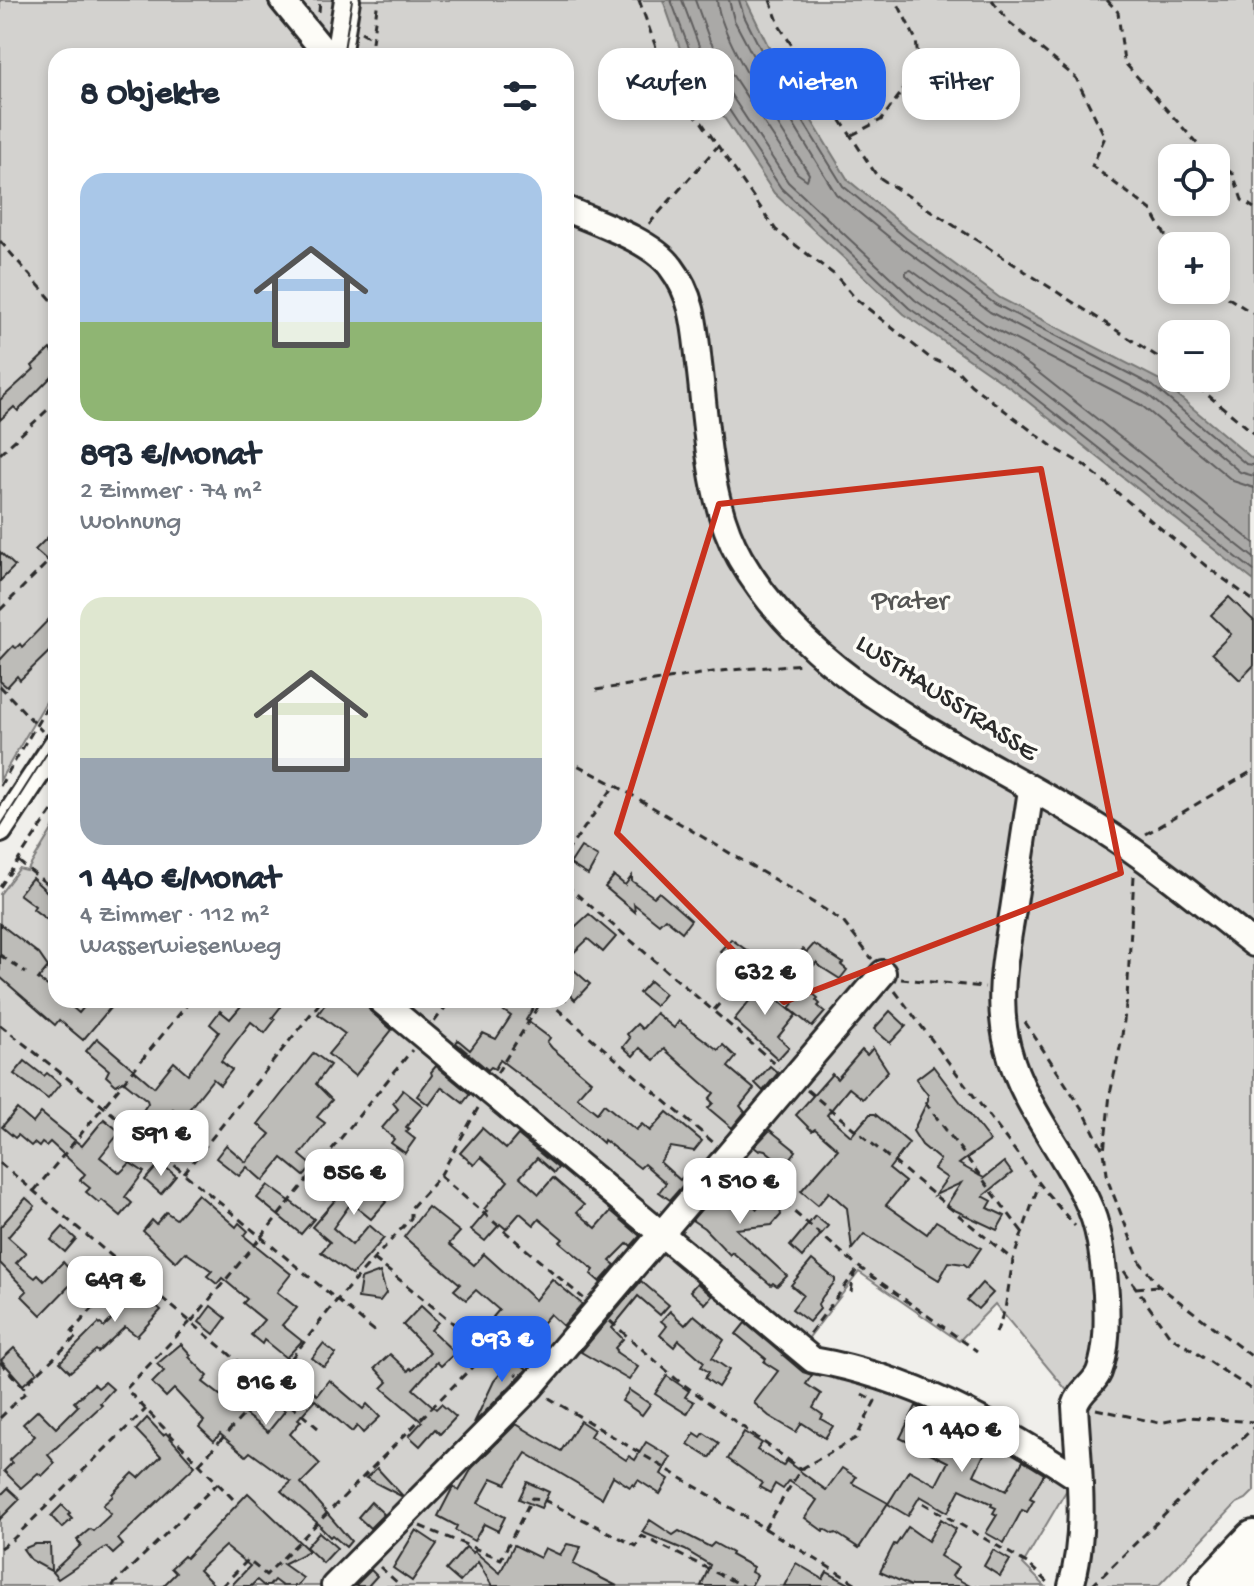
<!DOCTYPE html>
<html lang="de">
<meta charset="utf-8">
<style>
:root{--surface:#fff;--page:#f2f2f3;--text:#1f2937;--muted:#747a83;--accent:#2563eb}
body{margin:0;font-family:"Gochi Hand",sans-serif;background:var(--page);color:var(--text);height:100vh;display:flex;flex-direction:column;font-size:30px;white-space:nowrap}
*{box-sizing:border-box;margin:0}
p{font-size:26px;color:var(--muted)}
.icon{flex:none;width:44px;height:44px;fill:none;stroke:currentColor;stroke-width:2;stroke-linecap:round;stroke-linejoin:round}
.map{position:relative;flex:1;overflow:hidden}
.drawer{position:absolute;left:48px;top:48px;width:526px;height:960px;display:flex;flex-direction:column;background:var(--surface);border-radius:24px;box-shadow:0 4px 12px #0003}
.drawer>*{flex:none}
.hud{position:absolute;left:598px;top:48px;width:536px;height:72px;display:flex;gap:16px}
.buttons{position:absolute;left:1158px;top:144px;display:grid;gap:16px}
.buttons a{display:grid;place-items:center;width:72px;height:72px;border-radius:16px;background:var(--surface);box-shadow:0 4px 12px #0003;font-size:40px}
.price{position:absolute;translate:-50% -68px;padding:0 18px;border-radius:16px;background:#fff;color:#222;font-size:26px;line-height:52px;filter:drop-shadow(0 2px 4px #0008)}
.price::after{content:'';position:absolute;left:50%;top:48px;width:24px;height:18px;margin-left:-12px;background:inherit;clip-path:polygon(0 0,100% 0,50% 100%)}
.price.active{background:var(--accent);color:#fff}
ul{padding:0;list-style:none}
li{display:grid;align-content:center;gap:16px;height:424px;padding:0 32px}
li span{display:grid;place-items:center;height:248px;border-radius:24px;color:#555}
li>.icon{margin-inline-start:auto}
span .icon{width:144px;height:144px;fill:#fffc;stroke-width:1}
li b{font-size:34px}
h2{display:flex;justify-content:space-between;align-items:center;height:96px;padding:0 32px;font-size:34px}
.chip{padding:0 28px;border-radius:24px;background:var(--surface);box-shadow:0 4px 12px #0003;font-size:28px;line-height:72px}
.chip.active{background:var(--accent);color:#fff}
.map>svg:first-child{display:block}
.green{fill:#d3d2cf;stroke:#7f7e7d;stroke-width:2;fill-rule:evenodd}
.water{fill:#aaa9a7;stroke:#777775;stroke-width:2}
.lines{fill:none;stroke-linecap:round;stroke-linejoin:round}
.shore{stroke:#5e5d5d;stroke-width:2}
.building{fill:#bdbcb8;stroke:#2b2b2b;stroke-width:2}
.minor-casing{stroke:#2b2b2b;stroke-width:30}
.highway-casing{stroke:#2b2b2b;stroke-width:42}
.path{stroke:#2b2b2b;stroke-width:3;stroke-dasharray:8 6;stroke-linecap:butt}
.minor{stroke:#fdfcf7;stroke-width:24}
.highway{stroke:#fdfcf7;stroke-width:36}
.tram{stroke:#2b2b2b;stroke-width:2}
.marked{fill:none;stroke:#c8321e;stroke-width:6;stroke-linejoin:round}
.labels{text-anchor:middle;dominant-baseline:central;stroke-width:7;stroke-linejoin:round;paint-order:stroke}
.park-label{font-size:28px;fill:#555554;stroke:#fdfcf7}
.street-label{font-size:28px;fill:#2b2b2b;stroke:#fdfcf7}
</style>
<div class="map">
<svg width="1254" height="1586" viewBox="0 0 1254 1586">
<rect width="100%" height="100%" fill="#f0efeb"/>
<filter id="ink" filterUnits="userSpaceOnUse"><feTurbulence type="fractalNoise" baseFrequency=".0125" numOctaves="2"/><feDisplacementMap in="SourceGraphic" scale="16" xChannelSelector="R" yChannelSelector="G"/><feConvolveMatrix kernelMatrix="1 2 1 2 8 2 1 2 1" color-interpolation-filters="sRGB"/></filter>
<g filter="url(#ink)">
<path class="green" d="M0 0H1254V1491L1246 1499 1237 1503 1158 1586H1081L1084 1411 995 1304 959 1341 859 1272 801 1348 885 1381 1072 1481 1023 1564 1045 1586H0V894L19 869 27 871 56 823V1000H566V56H56V685L0 780ZM1172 158H1216V202H1172ZM1172 246H1216V290H1172ZM1172 334H1216V378H1172Z"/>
<polygon class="water" points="663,0 746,0 777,64 848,180 911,232 1000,298 1158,379 1254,460 1254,581 1012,389 904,314 774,193 682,54"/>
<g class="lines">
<g class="shore">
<polyline points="671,0 690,51 781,188 909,308 1016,383 1254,571"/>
<polyline points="682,0 699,46 788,182 915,300 1022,375 1254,558"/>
<path d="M695 0 710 41 797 173 807 180 809 174C787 137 719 39 717 0"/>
<polyline points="729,0 734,20 762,73 836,194 900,246 990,312 1148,395 1240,472 1254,476"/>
<polyline points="739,0 744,16 770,68 843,186 906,238 995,304 1153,386 1246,464 1254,465"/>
<polyline points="1254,488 1233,481 1141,405 985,324 911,270 906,271 906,275 923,291 1030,366 1254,543"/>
</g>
</g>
<g class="building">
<polygon points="50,349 56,356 56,372 18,411 14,407 0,420 0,400 34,369 32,366"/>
<polygon points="56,529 56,568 35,550"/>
<polygon points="0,552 15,566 0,581"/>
<polygon points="1229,597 1254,621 1254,665 1240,680 1212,653 1231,634 1211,615"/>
<polygon points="56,612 56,645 20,680 17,676 7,687 0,681 0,660 13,646 16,648 20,644 22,647"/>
<polygon points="581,847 598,857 588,875 570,864"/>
<polygon points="614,876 625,885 632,876 632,881 654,897 659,892 691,920 682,932 665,918 659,924 634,904 635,912 605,887"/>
<polygon points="32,878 56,900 56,920 49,915 46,919 33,909 35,906 19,894"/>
<polygon points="589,914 616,937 603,952 588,939 566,960 566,935"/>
<polygon points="0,924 39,954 48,967 38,979 56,992 56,1000 64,1000 79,1013 90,1000 117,1000 83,1040 59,1020 55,1025 0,977"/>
<polygon points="731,939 749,952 735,969 723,959 726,956 720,951"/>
<polygon points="814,944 843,963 841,965 847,970 840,979 818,965 817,962 804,976 790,964 803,949 807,952"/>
<polygon points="566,963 590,984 575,1000 566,991"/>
<polygon points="753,976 768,988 766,990 796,1015 778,1037 789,1047 778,1059 734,1020 750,1000 740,992"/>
<polygon points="650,981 665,994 655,1006 639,993"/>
<polygon points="806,988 818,998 816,1000 820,1004 818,1006 825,1012 812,1027 789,1008"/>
<polygon points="246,1000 286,1000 272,1018 275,1020 265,1033 251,1022 221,1061 232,1070 220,1085 213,1079 183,1117 173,1109 164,1121 157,1115 153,1120 142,1112 148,1103 147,1100 123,1081 116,1085 106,1076 109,1070 86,1051 97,1038 154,1087 174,1062 188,1074 219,1032 210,1024 220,1011 230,1019"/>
<polygon points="328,1000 365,1000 370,1011 392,1030 355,1076 328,1054 345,1034 318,1014"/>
<polygon points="488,1000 538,1000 526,1020 550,1038 547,1042 552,1048 591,1081 577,1097 597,1113 604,1104 636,1130 642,1124 650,1131 667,1112 702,1141 694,1151 671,1147 660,1162 680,1180 687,1172 691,1176 670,1200 659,1192 666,1183 644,1164 640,1168 604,1140 603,1143 565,1109 500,1060 495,1069 491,1067 488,1070 456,1043 458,1040 470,1050 483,1033 496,1039 511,1016"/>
<polygon points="890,1011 906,1026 890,1043 874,1029"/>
<polygon points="656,1013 674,1028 679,1021 718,1050 723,1045 736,1057 728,1067 754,1089 740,1106 745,1112 732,1128 708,1108 713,1103 709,1099 714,1093 664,1049 654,1060 640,1048 633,1056 623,1047 630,1038 627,1034 637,1024 642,1029"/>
<polygon points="873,1048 888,1071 863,1099 849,1088 827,1115 851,1136 870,1114 875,1114 909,1143 889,1169 905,1182 886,1205 927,1234 936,1221 981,1248 968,1267 964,1264 949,1262 939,1280 864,1234 852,1249 847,1208 829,1192 818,1205 801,1191 838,1149 815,1129 812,1131 796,1115 832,1074 837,1079 862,1050 867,1055"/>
<polygon points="314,1053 330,1065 316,1084 332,1100 317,1117 325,1123 300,1155 313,1166 304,1176 282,1158 263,1181 247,1167 239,1176 216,1158 226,1145 246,1162 270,1134 258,1124"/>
<polygon points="25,1061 44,1076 47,1073 60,1084 48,1099 14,1074"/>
<polygon points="436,1066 470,1094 463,1103 442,1087 429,1105 417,1096 432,1075 431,1072"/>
<polygon points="770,1066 778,1073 763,1091 755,1083"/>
<polygon points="933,1066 990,1141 959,1164 984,1178 1004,1162 1012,1173 983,1196 992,1201 988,1208 1005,1216 997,1230 946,1206 961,1183 935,1195 947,1178 934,1169 940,1160 922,1145 913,1131 928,1100 928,1095 916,1079"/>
<polygon points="403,1090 423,1106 406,1127 409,1129 406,1132 415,1139 405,1153 391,1143 394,1139 382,1128 398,1109 393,1103"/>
<polygon points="17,1109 33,1123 41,1113 82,1146 104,1119 120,1132 100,1157 120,1173 130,1163 144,1172 125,1197 132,1203 121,1216 102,1200 99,1203 86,1192 90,1188 80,1180 85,1174 50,1142 46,1146 42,1143 39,1147 34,1143 31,1146 18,1135 15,1138 2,1127"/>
<polygon points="482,1128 506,1149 518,1135 558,1168 554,1173 537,1158 520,1177 539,1194 553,1178 584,1205 577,1212 596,1228 611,1211 640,1236 631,1246 628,1243 610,1261 615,1265 600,1282 591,1274 594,1270 560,1242 563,1239 539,1219 534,1225 520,1213 506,1229 500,1224 485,1241 471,1230 487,1211 484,1209 508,1181 481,1157 474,1165 460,1153"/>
<polygon points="770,1130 796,1151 785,1166 765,1150 761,1149 759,1151 754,1147"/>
<polygon points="365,1155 387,1173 375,1192 386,1202 371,1219 351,1203 333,1228 352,1245 369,1225 384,1238 352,1275 321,1252 330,1242 312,1227 348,1185 357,1173 353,1170"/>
<polygon points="160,1163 176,1176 161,1194 145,1180"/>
<polygon points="736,1169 744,1177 735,1187 757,1209 764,1201 770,1200 780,1209 781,1215 772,1225 736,1229 787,1276 777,1286 773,1283 771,1285 732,1252 730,1255 704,1228 692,1220"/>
<polygon points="268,1185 314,1219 301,1234 257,1198"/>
<polygon points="198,1194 236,1227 239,1223 248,1231 244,1236 291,1274 277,1292 297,1308 282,1325 302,1341 286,1358 264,1340 262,1344 251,1335 264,1320 243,1303 247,1299 222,1278 217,1284 207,1276 212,1271 185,1252 176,1262 143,1231 152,1220 156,1224 166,1212 176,1219"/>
<polygon points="26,1198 35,1206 8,1237 26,1253 16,1263 35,1278 38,1275 44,1281 63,1262 77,1278 41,1315 22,1296 27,1291 0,1263 0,1227"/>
<polygon points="428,1207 460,1232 449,1244 474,1265 484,1254 535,1300 552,1279 582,1304 563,1326 550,1314 509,1362 493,1349 508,1331 493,1317 499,1310 476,1290 466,1300 454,1290 460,1284 404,1237"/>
<polygon points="815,1216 828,1226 802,1257 790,1246"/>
<polygon points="63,1227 76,1239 65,1252 51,1240"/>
<polygon points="812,1260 835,1279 835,1282 823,1296 818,1304 820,1309 809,1322 792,1309 803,1295 791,1285"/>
<polygon points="380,1272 386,1293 380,1301 358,1298 361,1279"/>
<polygon points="641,1281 669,1305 660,1315 638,1296 612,1328 623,1339 615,1348 617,1350 616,1352 638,1367 629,1380 581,1352"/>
<polygon points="130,1282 161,1310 137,1336 125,1327 98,1352 96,1350 70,1372 60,1362 99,1323 104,1327 123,1308 111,1297 122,1285 125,1287"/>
<polygon points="697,1283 712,1296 705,1304 690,1291"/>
<polygon points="982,1283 993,1293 978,1309 967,1300"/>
<polygon points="211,1306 226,1318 214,1334 199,1322"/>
<polygon points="421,1306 438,1322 431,1330 455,1353 441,1366 437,1362 413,1389 436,1409 441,1404 456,1417 440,1434 435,1429 420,1446 409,1436 422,1422 382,1388 388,1382 375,1368 390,1354 408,1371 410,1368 412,1370 430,1352 403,1325"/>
<polygon points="670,1311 685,1325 694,1315 724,1340 712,1358 729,1370 718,1387 705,1378 709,1372 701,1367 704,1362 679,1340 674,1347 660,1335 667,1326 661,1321"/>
<polygon points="745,1323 803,1372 812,1375 806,1384 821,1394 813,1408 823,1415 821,1419 833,1426 825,1438 802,1423 796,1432 769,1416 754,1403 778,1371 764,1362 766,1359 736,1334"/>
<polygon points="181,1344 191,1355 189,1357 208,1376 203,1382 268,1432 285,1411 279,1406 301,1381 317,1395 329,1380 363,1409 367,1404 380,1417 363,1433 357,1426 352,1432 315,1400 298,1419 301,1421 290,1434 320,1464 301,1483 351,1541 346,1547 332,1535 330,1537 320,1527 321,1526 281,1491 291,1482 250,1452 246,1456 220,1434 214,1441 199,1427 204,1421 174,1389 166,1397 152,1383 164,1371 157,1364"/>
<polygon points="323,1344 336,1354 324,1367 312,1358"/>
<polygon points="14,1348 37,1372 23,1385 1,1360"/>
<polygon points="514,1358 527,1369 474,1423 494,1381"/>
<polygon points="667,1376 689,1391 685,1397 694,1402 687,1414 655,1394"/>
<polygon points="105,1382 113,1389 100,1403 102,1405 48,1455 55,1463 42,1476 38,1473 21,1488 4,1471 12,1463 9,1460 35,1436 23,1424 38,1410 56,1428 78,1406 74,1402 94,1384 98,1388"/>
<polygon points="629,1390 650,1404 642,1415 622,1401"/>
<polygon points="916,1406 990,1442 974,1475 1006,1491 1023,1461 1044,1474 1030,1498 1034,1500 1027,1512 1022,1510 1004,1543 986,1533 997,1515 993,1513 996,1508 991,1506 992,1504 960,1489 948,1512 920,1496 908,1516 888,1504 909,1470 936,1485 948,1462 900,1438"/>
<polygon points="147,1418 163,1435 166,1433 195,1466 118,1539 123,1545 113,1554 106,1547 58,1579 52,1572 81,1545 77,1540 90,1529 93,1531 111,1514 103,1505 113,1496 112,1494 133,1473 139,1478 161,1456 136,1430"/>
<polygon points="580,1421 594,1430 590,1436 626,1460 629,1456 635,1460 646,1442 671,1457 661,1474 669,1479 660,1494 638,1480 634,1486 632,1484 630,1487 613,1476 602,1498 526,1453 506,1484 492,1478 478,1503 505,1517 498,1531 484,1524 474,1541 455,1530 457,1526 438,1516 453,1487 459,1491 472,1468 516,1424 561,1451"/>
<polygon points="744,1432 762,1443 757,1450 783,1466 786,1461 826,1490 842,1468 856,1477 852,1483 888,1503 859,1548 836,1533 833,1534 824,1529 823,1531 805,1518 817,1500 789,1481 783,1489 775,1484 770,1493 759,1487 762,1483 728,1459"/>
<polygon points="695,1433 701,1437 704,1433 719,1443 710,1458 688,1444"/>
<polygon points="377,1468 402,1495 401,1496 366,1478"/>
<polygon points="527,1482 549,1492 541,1508 519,1499"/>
<polygon points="8,1488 20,1499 0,1519 0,1496"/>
<polygon points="248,1493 309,1551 283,1564 303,1578 297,1586 282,1586 274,1580 269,1586 264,1586 257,1580 251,1586 231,1586 250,1566 225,1546 199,1570 215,1586 163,1586 176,1573 171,1568 184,1556 186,1558"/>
<polygon points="371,1502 384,1514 370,1528 358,1517"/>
<polygon points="62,1505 70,1513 68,1515 72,1519 62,1528 51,1516"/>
<polygon points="941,1519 956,1529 940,1556 958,1567 952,1576 970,1586 911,1586 880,1572 894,1544 896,1545 908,1527 928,1541"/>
<polygon points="650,1520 673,1535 679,1531 710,1547 714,1543 732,1553 731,1555 753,1567 751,1572 757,1575 751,1586 701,1586 710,1565 685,1550 642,1532"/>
<polygon points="416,1530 437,1544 412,1581 393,1568"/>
<polygon points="319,1532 337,1548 323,1563 306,1547"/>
<polygon points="35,1544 50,1544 51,1571 31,1560 23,1549"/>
<polygon points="567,1544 581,1547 573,1564 617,1586 492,1586 478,1562 460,1582 446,1570 466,1547 473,1553 474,1551 500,1573 514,1545 540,1558 545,1548 560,1555"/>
<polygon points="993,1550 1010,1560 1000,1576 984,1566"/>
<polygon points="796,1563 823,1579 827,1572 853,1586 784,1586"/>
<polygon points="371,1570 377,1576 368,1586 355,1586"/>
</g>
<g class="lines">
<g class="minor-casing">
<g id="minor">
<polyline points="282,0 328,56"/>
<polyline points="338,56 347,0"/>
<path d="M566 209C596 222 652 241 671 267 694 297 695 329 699 364 707 427 708 503 740 558 817 692 974 749 1099 828 1153 862 1203 904 1254 944"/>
<path d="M1031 790C1025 830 1019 870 1013 910 1005 957 996 1001 1008 1048 1022 1103 1062 1149 1086 1199 1101 1229 1103 1261 1106 1294 1107 1318 1108 1349 1099 1372 1093 1386 1080 1390 1075 1406 1078 1464 1088 1530 1071 1586"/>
<polyline points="0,830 56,745"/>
<path d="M380 1000 813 1360C911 1377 996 1424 1078 1478"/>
<polyline points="334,1586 531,1387 883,973"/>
</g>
</g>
<g class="highway-casing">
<g id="highway">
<polyline points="1209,1586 1254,1539"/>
<polyline points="1248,1586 1254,1580"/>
</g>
</g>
<g class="path">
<polyline points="639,0 672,92 700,120 776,230 836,276 856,299 930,358 957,370 971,385 1053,447 1084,465 1206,566 1254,601"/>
<polyline points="770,0 780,27 877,176 1172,366"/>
<polyline points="992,0 1009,22 1076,78 1105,137 1092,166 1151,210 1172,247"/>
<polyline points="1107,0 1118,12 1124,62 1210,158"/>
<polyline points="319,12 320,0"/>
<polyline points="361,32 372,38"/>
<polyline points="370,56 378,0"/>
<polyline points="852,135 881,120 901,93 918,59 916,40 896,0"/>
<polyline points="1216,162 1233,174 1242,200 1254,208"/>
<polyline points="649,224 718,146"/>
<polyline points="0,241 56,305"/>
<polyline points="1216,290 1254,314"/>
<polyline points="1187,378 1254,433"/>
<polyline points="0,454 56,402"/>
<polyline points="0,610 56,554"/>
<polyline points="0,686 42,731"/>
<polyline points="596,690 720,671 803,664"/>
<polyline points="566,759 615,785 824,909 844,923 872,959"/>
<polyline points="0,786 56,692"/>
<polyline points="1146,834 1254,770"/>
<polyline points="566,853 615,785"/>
<polyline points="18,861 56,891"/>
<polyline points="1134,876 1127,998 1121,1043 1110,1094 1104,1152 1108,1181 1140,1262 1159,1286 1254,1358"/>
<polyline points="566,885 779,1067"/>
<polyline points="0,887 56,805"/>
<polyline points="0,955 26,973"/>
<polyline points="901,979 985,987"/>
<polyline points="895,991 1046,1192 1075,1226"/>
<polyline points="547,1000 714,1143"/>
<polyline points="714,1010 766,949"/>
<polyline points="434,1022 451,1000"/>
<polyline points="1025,1022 1084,1112 1104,1152"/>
<polyline points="0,1025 104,1107 377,1333"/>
<polyline points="497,1073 542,1000"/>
<polyline points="807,1090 1013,1260"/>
<polyline points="925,1102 1023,1233"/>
<polyline points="0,1163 318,1428"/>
<polyline points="741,1167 859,1267 977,1351"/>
<polyline points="184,1173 322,1000"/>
<polyline points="440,1176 583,1298"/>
<polyline points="34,1191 191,1000"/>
<polyline points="261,1237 412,1050"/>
<polyline points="374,1259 517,1375"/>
<polyline points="1124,1271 1169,1335 1254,1391"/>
<polyline points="1136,1288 1159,1286"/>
<polyline points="851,1292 854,1274 859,1267"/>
<polyline points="610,1321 676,1379 801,1469"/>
<polyline points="190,1322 126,1389 235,1501"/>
<polyline points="191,1322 261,1237"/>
<polyline points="810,1333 854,1274"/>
<polyline points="996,1333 1005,1309 1013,1260 1039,1184"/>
<polyline points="0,1362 23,1387 77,1336 72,1331 128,1270"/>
<polyline points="549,1398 860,1586"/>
<polyline points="1096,1409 1159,1423 1189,1417 1254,1422"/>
<polyline points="0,1418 27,1391 23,1387"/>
<polyline points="199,1464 269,1387 337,1300 411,1218 411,1208 440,1176 478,1108"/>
<polyline points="923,1503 1027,1563 1051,1585"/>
<polyline points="420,1526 501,1559 532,1498 542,1499 636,1546 642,1536 743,1586"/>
<polyline points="764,1529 801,1469 856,1438 875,1401 860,1393"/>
<polyline points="0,1548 12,1540 146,1409"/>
<polyline points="380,1567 401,1586"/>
<polyline points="112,1586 218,1483"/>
<polyline points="222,1586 248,1560 266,1575 488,1351"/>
<polyline points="1092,1586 1254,1427"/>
</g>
<use href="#minor" class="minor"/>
<use href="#highway" class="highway"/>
<g class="tram">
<polyline points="343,56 352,0"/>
<polyline points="0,827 56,739"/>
</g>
</g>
</g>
<path class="marked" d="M1041 469 1121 873 784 1002 617 833 719 504Z"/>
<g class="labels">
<g class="park-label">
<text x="910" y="602">Prater</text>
</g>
<g class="street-label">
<text transform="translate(946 699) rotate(33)">LUSTHAUSSTRASSE</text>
</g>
</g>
</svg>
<div class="buttons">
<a><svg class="icon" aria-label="locate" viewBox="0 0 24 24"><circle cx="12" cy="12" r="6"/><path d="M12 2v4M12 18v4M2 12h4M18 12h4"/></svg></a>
<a>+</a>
<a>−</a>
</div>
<b class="price" style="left:765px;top:1017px">632 €</b>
<b class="price" style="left:161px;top:1178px">591 €</b>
<b class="price" style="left:354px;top:1217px">856 €</b>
<b class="price" style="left:740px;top:1226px">1 510 €</b>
<b class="price" style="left:115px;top:1324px">649 €</b>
<b class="price active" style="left:502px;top:1384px">893 €</b>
<b class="price" style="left:266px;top:1427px">816 €</b>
<b class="price" style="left:962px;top:1474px">1 440 €</b>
<div class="hud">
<a class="chip">Kaufen</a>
<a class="chip active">Mieten</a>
<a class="chip">Filter</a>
</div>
<section class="drawer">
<h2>8 Objekte<svg class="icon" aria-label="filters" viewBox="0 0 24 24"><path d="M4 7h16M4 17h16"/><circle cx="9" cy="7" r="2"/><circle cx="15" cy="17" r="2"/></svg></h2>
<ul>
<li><span style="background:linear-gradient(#a9c7e8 60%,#8fb573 0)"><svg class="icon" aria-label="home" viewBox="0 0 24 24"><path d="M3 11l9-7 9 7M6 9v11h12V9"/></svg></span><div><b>893 €/Monat</b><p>2 Zimmer · 74 m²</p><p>Wohnung</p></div></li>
<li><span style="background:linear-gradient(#dfe7d0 65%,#9aa5b1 0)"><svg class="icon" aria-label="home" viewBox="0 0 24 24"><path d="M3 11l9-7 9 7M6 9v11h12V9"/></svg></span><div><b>1 440 €/Monat</b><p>4 Zimmer · 112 m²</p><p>Wasserwiesenweg</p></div></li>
</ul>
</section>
</div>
